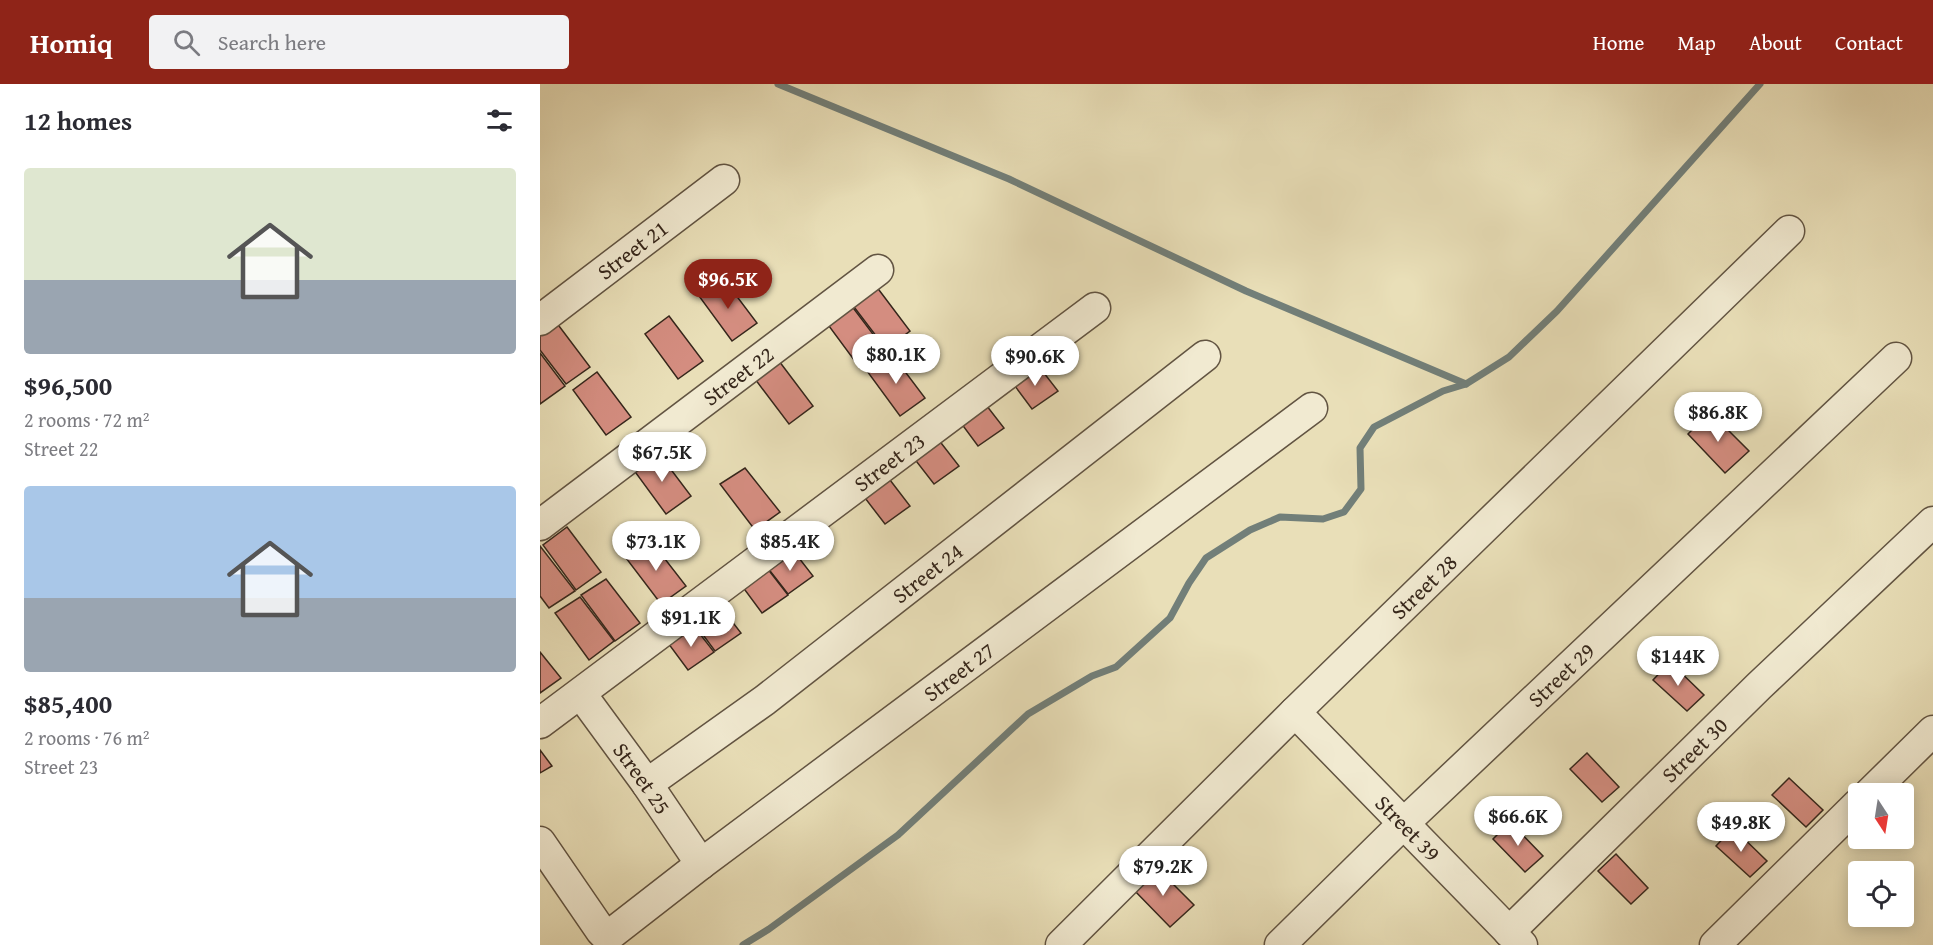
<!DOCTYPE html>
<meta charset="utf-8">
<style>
:root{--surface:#fff;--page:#f2f2f3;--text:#2b2b33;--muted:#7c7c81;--accent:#8f2418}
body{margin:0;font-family:"Gentium Book Plus",serif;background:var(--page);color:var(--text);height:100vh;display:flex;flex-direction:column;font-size:22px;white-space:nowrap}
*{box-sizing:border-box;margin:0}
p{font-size:20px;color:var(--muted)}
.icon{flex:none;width:33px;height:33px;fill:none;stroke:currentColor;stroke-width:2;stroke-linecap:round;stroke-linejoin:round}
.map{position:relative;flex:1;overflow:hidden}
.side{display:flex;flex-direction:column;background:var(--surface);width:540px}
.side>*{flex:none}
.needle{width:39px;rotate:168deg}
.controls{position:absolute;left:1308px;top:699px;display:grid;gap:12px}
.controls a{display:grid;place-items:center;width:66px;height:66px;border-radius:6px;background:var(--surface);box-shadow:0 3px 15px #0003;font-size:30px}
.price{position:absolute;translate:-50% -51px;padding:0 14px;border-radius:21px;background:#fff;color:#222;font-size:20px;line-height:39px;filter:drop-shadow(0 2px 3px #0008)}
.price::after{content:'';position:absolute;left:50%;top:36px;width:18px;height:14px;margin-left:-9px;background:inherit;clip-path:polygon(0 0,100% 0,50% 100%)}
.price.selected{background:var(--accent);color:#fff}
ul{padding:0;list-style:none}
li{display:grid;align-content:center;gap:12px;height:318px;padding:0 24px}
li span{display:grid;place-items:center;height:186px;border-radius:6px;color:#555}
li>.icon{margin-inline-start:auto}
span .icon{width:108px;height:108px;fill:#fffc;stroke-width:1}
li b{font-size:26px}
h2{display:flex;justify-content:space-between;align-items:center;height:72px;padding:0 24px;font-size:26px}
header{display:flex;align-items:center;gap:36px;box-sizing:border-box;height:84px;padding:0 30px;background:var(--accent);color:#fff}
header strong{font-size:28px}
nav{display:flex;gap:33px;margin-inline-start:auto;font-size:21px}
.search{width:420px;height:54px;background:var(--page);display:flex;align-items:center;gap:15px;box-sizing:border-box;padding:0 21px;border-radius:6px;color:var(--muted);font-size:22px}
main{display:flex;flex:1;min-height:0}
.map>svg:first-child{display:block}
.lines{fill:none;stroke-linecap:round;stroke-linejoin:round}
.stream{stroke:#727f79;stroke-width:7}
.building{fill:#d48d80;stroke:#35261b;stroke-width:1.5}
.minor-casing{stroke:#625442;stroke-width:33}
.minor{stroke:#f1ead1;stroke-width:30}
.labels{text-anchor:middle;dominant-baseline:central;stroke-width:4.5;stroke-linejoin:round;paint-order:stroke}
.street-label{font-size:22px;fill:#35261b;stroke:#f1ead1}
</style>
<header>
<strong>Homiq</strong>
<div class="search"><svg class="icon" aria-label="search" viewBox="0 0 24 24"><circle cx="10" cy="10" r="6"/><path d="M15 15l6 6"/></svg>Search here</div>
<nav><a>Home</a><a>Map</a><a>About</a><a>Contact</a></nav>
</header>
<main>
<section class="side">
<h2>12 homes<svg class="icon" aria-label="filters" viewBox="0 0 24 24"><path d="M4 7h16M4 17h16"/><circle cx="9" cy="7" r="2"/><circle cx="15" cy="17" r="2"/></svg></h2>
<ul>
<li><span style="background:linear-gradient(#dfe7d0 60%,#9aa5b1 0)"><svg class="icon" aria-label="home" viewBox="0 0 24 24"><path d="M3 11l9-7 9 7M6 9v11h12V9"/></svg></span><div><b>$96,500</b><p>2 rooms · 72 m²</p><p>Street 22</p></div></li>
<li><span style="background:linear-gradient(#a9c7e8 60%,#9aa5b1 0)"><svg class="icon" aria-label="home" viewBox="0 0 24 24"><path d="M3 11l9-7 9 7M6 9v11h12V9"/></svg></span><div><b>$85,400</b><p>2 rooms · 76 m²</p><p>Street 23</p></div></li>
</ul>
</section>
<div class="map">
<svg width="1393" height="861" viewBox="0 0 1393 861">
<rect width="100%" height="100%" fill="#e9dfb8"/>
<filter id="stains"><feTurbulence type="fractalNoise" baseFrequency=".00333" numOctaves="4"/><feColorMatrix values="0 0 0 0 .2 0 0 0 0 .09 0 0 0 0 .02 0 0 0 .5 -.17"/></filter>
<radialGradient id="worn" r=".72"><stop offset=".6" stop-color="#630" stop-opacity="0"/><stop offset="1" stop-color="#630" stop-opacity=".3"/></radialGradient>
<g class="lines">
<g class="stream">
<polyline points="238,0 469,95 706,207 926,300"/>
<polyline points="203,861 229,845 358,751 488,630 552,592 576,583 630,534 649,499 666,474 710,446 740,433 783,435 804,428 821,405 820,364 834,343 903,307 926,300 969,273 1017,227 1220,0"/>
</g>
</g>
<g class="building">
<polygon points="183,194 217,239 192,257 159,212"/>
<polygon points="336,202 370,247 346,265 311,219"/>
<polygon points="311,221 345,266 320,284 286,238"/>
<polygon points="129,232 163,277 138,295 105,250"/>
<polygon points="16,238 50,283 26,300 0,266 0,250"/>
<polygon points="0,269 25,302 0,320"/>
<polygon points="351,269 385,314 360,332 327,287"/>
<polygon points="239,277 273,322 249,340 215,295"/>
<polygon points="497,280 518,307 492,325 472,298"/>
<polygon points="57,288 91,333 66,351 33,306"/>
<polygon points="443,317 464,344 438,362 418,335"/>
<polygon points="1170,328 1209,367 1185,389 1148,350"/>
<polygon points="398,355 419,382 394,400 373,373"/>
<polygon points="117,367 151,412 126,430 93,385"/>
<polygon points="205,384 240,428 215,446 180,400"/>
<polygon points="350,396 370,422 345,440 325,414"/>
<polygon points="27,443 61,488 36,506 3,461"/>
<polygon points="111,457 146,502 121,520 86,474"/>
<polygon points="0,462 35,507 9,524 0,512"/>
<polygon points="252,465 273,492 248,510 227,483"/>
<polygon points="227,484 248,511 222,529 202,502"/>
<polygon points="66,495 100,539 75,557 41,511"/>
<polygon points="40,513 74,557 49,576 15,529"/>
<polygon points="180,522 201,549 175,567 155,540"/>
<polygon points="153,541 174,568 148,586 128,559"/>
<polygon points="0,568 21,594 0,609"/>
<polygon points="1130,578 1164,611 1147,627 1113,596"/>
<polygon points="0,666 12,682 0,689"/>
<polygon points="1047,669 1079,703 1062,718 1030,685"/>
<polygon points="1249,694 1283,726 1266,743 1232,711"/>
<polygon points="970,738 1003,772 985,788 953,755"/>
<polygon points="1193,744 1227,777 1210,793 1176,762"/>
<polygon points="1076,770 1108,804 1091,820 1058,787"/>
<polygon points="616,783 654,821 630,843 593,805"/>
</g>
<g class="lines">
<g class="minor-casing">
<g id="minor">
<path id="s1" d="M0 236 184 96"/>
<path id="s2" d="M0 441 338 186"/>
<path id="s3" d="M41 610 107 700 161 780"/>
<path id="s4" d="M755 628 982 861"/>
<path id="s5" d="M0 639 555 224"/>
<path id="s6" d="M107 700 225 616 665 272"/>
<polyline points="1329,710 1393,647"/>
<path id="s7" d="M0 758 61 847 66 852 71 850 161 780 772 324"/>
<path id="s8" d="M969 848 1219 602 1393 438"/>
<path id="s9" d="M521 861 755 628 1249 147"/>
<path id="s10" d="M740 861 863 740 1356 274"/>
<polyline points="1175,861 1318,720"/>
</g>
</g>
<use href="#minor" class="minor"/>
</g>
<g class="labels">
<g class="street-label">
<text stroke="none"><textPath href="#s1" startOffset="116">Street 21</textPath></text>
<text stroke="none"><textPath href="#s2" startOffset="248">Street 22</textPath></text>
<text stroke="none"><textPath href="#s5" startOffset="436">Street 23</textPath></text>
<text stroke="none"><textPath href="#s6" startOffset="351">Street 24</textPath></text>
<text stroke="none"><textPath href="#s9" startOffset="510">Street 28</textPath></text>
<text stroke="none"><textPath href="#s7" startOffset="556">Street 27</textPath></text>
<text stroke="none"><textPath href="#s10" startOffset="390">Street 29</textPath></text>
<text stroke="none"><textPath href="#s8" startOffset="260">Street 30</textPath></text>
<text stroke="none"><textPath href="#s3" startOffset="104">Street 25</textPath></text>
<text stroke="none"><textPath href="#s4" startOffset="162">Street 39</textPath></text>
</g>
</g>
<rect width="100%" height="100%" filter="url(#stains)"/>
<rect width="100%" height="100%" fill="url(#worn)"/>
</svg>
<div class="controls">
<a><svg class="needle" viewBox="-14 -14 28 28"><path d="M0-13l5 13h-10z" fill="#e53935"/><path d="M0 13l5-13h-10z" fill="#7c7c81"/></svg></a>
<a><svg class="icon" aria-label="locate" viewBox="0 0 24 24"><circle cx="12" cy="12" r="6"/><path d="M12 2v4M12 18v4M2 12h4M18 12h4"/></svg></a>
</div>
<b class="price selected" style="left:188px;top:226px">$96.5K</b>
<b class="price" style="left:356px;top:301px">$80.1K</b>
<b class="price" style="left:495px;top:303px">$90.6K</b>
<b class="price" style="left:1178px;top:359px">$86.8K</b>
<b class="price" style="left:122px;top:399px">$67.5K</b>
<b class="price" style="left:116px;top:488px">$73.1K</b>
<b class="price" style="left:250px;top:488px">$85.4K</b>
<b class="price" style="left:151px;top:564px">$91.1K</b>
<b class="price" style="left:1138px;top:603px">$144K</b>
<b class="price" style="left:978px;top:763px">$66.6K</b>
<b class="price" style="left:1201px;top:769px">$49.8K</b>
<b class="price" style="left:623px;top:813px">$79.2K</b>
</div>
</main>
